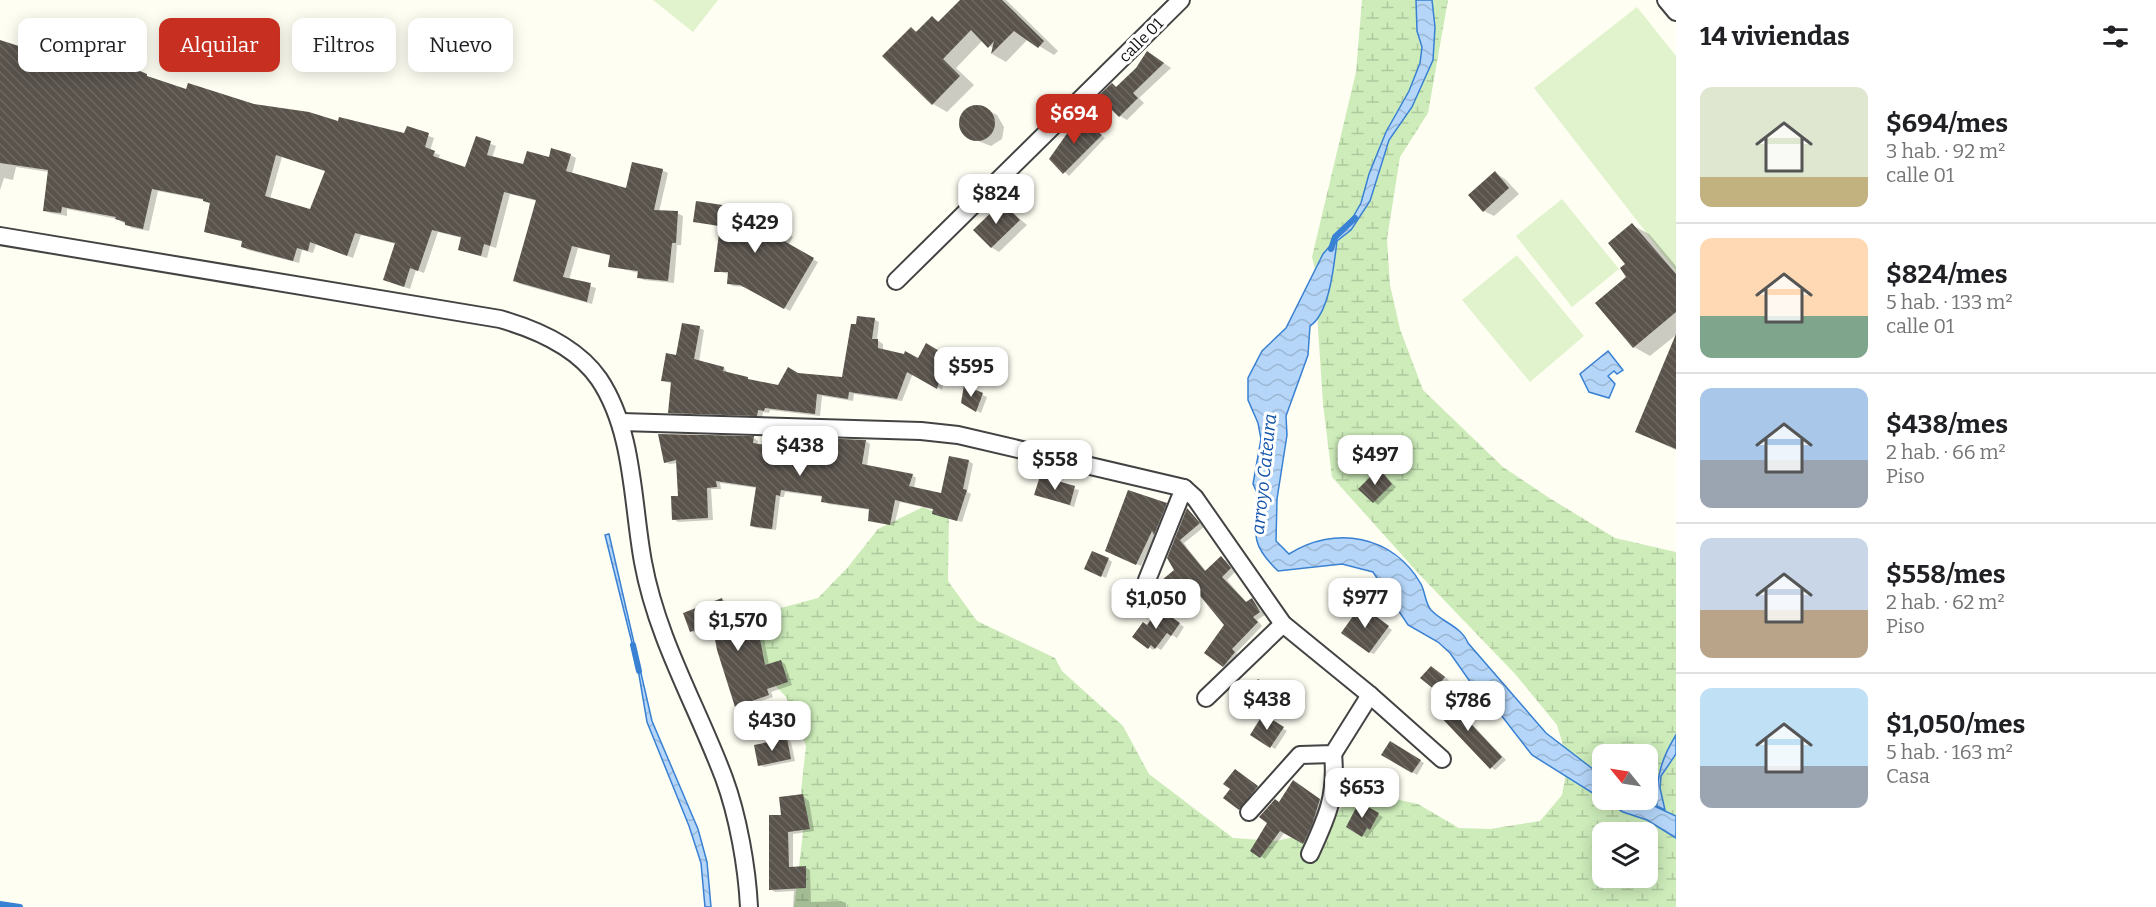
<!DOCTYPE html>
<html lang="es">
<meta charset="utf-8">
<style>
:root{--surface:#fff;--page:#f2f2f2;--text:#202124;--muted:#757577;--line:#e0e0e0;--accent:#c72f21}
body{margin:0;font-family:Bitter,serif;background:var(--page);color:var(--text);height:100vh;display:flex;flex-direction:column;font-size:22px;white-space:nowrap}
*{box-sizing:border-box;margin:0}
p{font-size:20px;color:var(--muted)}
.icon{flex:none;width:33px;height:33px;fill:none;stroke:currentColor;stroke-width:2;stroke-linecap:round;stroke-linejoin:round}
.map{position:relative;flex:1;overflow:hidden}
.sheet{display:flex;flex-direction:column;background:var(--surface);width:480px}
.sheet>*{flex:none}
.guide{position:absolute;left:18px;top:18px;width:570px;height:54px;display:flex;gap:12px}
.needle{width:39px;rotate:300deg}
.buttons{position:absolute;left:1592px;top:744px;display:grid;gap:12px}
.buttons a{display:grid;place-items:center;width:66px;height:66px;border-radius:12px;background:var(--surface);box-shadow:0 3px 15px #0003;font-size:30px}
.price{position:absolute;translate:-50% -51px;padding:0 14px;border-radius:12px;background:#fff;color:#222;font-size:20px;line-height:39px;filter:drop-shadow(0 2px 3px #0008)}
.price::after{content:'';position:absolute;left:50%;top:36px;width:18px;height:14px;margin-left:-9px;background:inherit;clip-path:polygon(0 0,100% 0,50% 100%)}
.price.on{background:var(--accent);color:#fff}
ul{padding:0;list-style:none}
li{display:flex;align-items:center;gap:18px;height:150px;padding:0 24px}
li+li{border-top:2px solid var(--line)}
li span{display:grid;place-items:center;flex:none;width:168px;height:120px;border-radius:12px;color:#555}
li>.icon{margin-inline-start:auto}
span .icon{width:72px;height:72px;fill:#fffc;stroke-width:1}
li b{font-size:26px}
h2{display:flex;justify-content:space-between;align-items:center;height:72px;padding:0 24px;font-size:26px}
.tag{padding:0 21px;border-radius:12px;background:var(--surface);box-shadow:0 3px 15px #0003;font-size:21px;line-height:54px}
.tag.on{background:var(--accent);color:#fff}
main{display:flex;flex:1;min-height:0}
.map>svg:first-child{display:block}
.wetland{fill:url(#wetland-marsh);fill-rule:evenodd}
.pitch{fill:#e0f3cc}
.water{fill:url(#water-waves);stroke:#3981d3;stroke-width:1.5}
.shadow{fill:#0003;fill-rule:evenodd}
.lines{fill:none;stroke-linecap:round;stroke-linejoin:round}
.stream{stroke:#3981d3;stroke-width:6}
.building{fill:url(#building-back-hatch);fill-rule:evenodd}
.minor-casing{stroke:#434343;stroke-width:20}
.minor{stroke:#fff;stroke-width:16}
.labels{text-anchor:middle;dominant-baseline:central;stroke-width:6;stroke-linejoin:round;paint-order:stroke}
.street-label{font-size:16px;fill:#101010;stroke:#fff}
.water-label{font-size:18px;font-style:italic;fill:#1253a9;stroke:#fff}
</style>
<main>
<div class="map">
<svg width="1676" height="907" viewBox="0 0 1676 907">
<defs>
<pattern id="wetland-marsh" width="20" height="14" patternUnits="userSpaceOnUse" patternTransform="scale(1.5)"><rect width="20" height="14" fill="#cdecba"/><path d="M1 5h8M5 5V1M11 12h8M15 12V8" fill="none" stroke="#afc99f"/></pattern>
<pattern id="water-waves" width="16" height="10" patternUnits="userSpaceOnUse" patternTransform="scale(1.5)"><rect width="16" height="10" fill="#b5d6f9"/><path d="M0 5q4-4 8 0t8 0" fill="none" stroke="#9bb7d4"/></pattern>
<pattern id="building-back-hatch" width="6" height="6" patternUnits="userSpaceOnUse" patternTransform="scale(1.5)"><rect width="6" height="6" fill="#59534c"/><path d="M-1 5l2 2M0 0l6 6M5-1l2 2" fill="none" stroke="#6c6761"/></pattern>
</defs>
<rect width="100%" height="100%" fill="#fffef3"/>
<path class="wetland" d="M1362 0H1448L1428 113 1400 157 1387 239 1390 285 1400 329 1423 390 1503 467 1551 499 1615 538 1676 552V907H794L803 833 801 791 806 746 786 697 750 658 752 632 773 610 818 598 848 567 878 529 923 507 949 518 948 581 977 621 1055 658 1062 671 1123 726 1149 774 1233 838 1276 841 1321 831 1345 804 1368 793 1418 804 1459 828 1490 829 1540 821 1562 795 1568 762 1557 725 1516 675 1419 574 1332 477 1323 404 1317 313 1319 285 1312 257 1356 72ZM1602 754H1647V800H1602ZM1602 832H1647V878H1602Z"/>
<g class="pitch">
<polygon points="653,0 718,0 693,32"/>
<polygon points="1637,7 1676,56 1676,271 1534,88"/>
<polygon points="1562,199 1619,269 1572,307 1516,236"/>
<polygon points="1517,255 1584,336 1530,382 1462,300"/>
</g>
<g class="water">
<path d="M1416 0H1432L1435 27 1433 60 1412 107 1389 140 1370 201 1351 230 1337 241C1334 264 1330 313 1310 326L1308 355 1286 416 1287 435 1277 499 1276 541 1289 554C1335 525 1393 535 1421 584 1425 591 1425 603 1431 610 1443 623 1461 626 1468 643L1546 733 1602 776V800H1641L1676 816V838L1647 820 1623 812 1532 755 1491 702 1471 683 1450 653 1438 642 1408 625 1373 572 1342 564 1278 571C1254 548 1251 535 1262 504L1253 484 1261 439 1258 423 1248 400V378L1262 351 1286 328 1323 254 1349 224 1361 203 1369 174 1386 132 1409 91 1420 63 1422 47 1417 31Z"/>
<polygon points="1608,351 1623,370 1617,374 1614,371 1608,376 1615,384 1609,398 1589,392 1580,374"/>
<polygon points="609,534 652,721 698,829 707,862 711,907 705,907 701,863 689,826 647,722 637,663 605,535"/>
<path d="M1676 735V754L1661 776 1660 788 1665 810 1657 806C1656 778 1661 759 1676 735Z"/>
</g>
<g class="shadow">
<polygon points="962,0 1006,0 1058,51 1054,55 1028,39 1006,62 992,54 994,49 983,40 956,68 974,85 947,112 933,104 911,29 918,32 932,18 940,22"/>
<path d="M0 42 146 76 187 90 253 106 405 135 408 128 434 138 430 151 440 155 438 160 466 169 476 138 496 146 492 158 524 166 570 155 576 158 572 174 627 190 662 170 668 173 659 212 677 213 683 216 681 245H677L674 283 644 280 639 277V273L610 266 612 256 578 248 569 280 596 288 592 304 520 284 515 281 537 201 510 194 496 248 490 246 487 258 459 250 462 238 438 232 424 273 416 270 410 289 385 280 396 244 361 235 353 258 316 244 313 253 302 250 299 263 248 250 242 246 244 242 206 232 211 204 204 200 158 191 149 231 132 228 117 219 67 209V216L50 213 44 210 49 172 16 167 13 180 4 178 0 190ZM282 157 327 171 311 210 270 199Z"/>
<polygon points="1155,57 1171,68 1139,98 1144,103 1127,120 1120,116 1117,88"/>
<polygon points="973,107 986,109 997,115 1004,127 1002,139 991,146 968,137 960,127 965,110"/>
<polygon points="1083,123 1105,138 1069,176 1051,159"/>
<polygon points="1495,173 1505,179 1519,194 1494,216 1484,211"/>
<polygon points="1002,204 1027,225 999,252 991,247"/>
<polygon points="729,207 733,210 732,219 766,225 768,222 793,237 788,245 818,262 790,311 746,287 733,286 729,283 729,274 716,271 721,227 694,221"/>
<polygon points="1632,225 1649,234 1676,266 1676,335 1650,356 1634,347 1627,264"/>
<polygon points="874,319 879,322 877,340 883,344 883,351 919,360 927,345 950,359 942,390 913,373 902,401 854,394 853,401 822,396 820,416 770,410 769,413 763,412 762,418 674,415 669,412 672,384 663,380 699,328 704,330 699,362 724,368 728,373 753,381 778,387 798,375 843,379"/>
<polygon points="1676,337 1676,450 1637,432"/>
<polygon points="966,387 987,397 981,413 962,402"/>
<polygon points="754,438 758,441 757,446 790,451 819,450 866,441 870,444 867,466 912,475 916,478 914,488 942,495 969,461 973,464 967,492 971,494 962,522 938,516 934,514 935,510 900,502 894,526 869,520 871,510 828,504 823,501 824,497 785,492 784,497 780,497 776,530 756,528 752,526 757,488 720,483 721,489 711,489 713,520 678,522 674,519 680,497 678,463 670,464 665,462"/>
<polygon points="1379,470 1396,487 1378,505 1374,502"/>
<polygon points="1041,478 1079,490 1074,507 1036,494"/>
<polygon points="1166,505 1170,507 1159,536 1156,534 1141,566 1111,553"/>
<polygon points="1188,510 1204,527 1184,543 1188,549 1207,572 1221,558 1227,561 1235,572 1227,580 1247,603 1252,600 1257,603 1265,615 1257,620 1262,626 1236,653 1240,656 1229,669 1224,666 1226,625 1196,589 1186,604 1164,580 1176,570 1169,558"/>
<polygon points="1108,559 1112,562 1106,578 1091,571"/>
<polygon points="722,599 726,602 729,614 748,612 753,615 755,636 764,638 769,665 781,661 785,664 792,685 771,692 773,697 741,708 736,706 714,627 696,633 692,631"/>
<polygon points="1365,610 1392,630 1374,654 1369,652"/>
<polygon points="1164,613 1184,627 1177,638 1172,635 1161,650 1156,647 1153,650 1134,636"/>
<polygon points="1436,670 1449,680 1440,691 1436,688"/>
<polygon points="1259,681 1278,693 1267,709 1248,697"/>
<polygon points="1450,697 1468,712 1464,716 1506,760 1495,770 1491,767"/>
<polygon points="1264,716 1287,731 1275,749 1252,734"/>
<polygon points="787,739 791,742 795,761 764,767 760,765"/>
<polygon points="1390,743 1424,763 1417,775 1383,754"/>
<polygon points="1240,773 1262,790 1244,812 1239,809 1232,789"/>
<polygon points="1298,785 1324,803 1308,845 1285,832 1265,859 1252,851 1280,803"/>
<polygon points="803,796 809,801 814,831 793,834 793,868 805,867 810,870 811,902 841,901 846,903 846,907 793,907 794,891 775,892 770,889 783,816"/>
<polygon points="1360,804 1383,817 1367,838 1348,826"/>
</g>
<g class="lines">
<g class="stream">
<polyline points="1331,249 1335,237 1355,218"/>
<polyline points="633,645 639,671"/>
<polyline points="0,904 20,907"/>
</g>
</g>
<g class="building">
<polygon points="960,0 1002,0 1044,41 1038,48 1014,31 991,54 994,41 988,48 971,30 943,59 960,76 932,105 882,56 911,27 916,32 932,16 938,22"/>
<path d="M36 38 133 68 147 74V76L186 89 188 83 254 104 309 112 338 121 339 117 404 133 407 126 429 133 425 147 435 151 433 156 465 167 476 136 491 141 487 155 523 164 527 151 549 157 551 148 571 154 566 171 626 188 632 162 663 169 654 210 678 211 676 243H672L668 281 637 278 638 271 608 267 610 255 572 246 563 277 591 283 587 302 513 281 536 200 504 192 490 246 484 244 481 256 458 250 461 237 432 230 418 271 410 268 404 287 383 280 395 243 355 233 347 256 310 242 308 251 297 248 293 261 241 247 242 241 204 232 210 203 203 201V199L152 189 143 229 125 225V222L115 219 116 217 62 207 61 213 43 211 48 170 0 163V40L28 49 31 39ZM276 155 325 171 310 209 265 196Z"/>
<polygon points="1147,51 1164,63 1133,93 1138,98 1119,117 1098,96 1112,83 1116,87 1136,68"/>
<circle cx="977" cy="123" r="18"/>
<polygon points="1078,118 1102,135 1063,174 1049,159"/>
<polygon points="1495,171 1509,188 1483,212 1468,195"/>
<polygon points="696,201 729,206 728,217 765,223 768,220 789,233 784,241 814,258 784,309 740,285 727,284 728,272 714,272 720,226 693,222"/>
<polygon points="1002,202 1020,220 991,248 973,230"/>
<polygon points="1632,223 1676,274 1676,312 1633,348 1595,303 1626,277 1620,268 1625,264 1608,243"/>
<polygon points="857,316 875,318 872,339 878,339 878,348 904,354 905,351 918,358 926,343 946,355 937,389 907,372 897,399 849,392 848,399 817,394 815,414 765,408 764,411 758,410 757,416 668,413 671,382 661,381 666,353 676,355 682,323 700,326 694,359 724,367 723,371 748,377 748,379 778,385 788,367 798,373 842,377 851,324 856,324"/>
<polygon points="1676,334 1676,449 1635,432"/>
<polygon points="964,385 983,393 976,412 961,403"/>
<polygon points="658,434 754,436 753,443 789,449 790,444 817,449 819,438 866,440 862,464 913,474 909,486 941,493 949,456 969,460 963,489 967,490 957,521 932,514 933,509 895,500 890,525 868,521 869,509 821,502 822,496 781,490 780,496 776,495 772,529 750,526 756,487 716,481 717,487 707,488 708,518 672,520 671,496 678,496 676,460 664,463"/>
<polygon points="1379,468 1392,484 1373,503 1358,489"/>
<polygon points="1040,476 1075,486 1070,505 1034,495"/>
<polygon points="1128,490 1167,503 1154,535 1152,531 1136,565 1105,551"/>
<polygon points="1187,508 1200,523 1180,540 1183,544 1205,571 1221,556 1231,568 1222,577 1246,602 1252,598 1260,612 1253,617 1258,622 1232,649 1235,652 1223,667 1204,653 1224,625 1192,586 1180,602 1162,580 1174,570 1167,558"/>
<polygon points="1092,551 1109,558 1101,577 1084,569"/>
<polygon points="722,598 725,613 748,611 751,635 759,634 765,665 781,660 788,682 767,689 769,695 735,707 717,650 712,624 690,632 683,613"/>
<polygon points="1361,605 1389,626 1369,653 1341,633"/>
<polygon points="1159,608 1180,623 1171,636 1167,633 1155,649 1151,645 1148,649 1132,637 1143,622 1147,625"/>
<polygon points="1431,666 1445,677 1435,690 1420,678"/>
<polygon points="1258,679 1274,689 1262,708 1246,697"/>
<polygon points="1450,695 1464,709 1461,713 1502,757 1490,769 1435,711"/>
<polygon points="1263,714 1284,727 1270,748 1250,735"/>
<polygon points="787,738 791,759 758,766 754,745"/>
<polygon points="1390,741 1421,760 1412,773 1381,755"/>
<polygon points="1235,769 1258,786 1239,810 1223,798 1230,789 1223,784"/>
<polygon points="1293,780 1320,799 1312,825 1303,844 1280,831 1260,858 1250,851 1267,823 1259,817 1275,799 1279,802"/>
<polygon points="803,794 810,829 788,832 789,867 806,866 806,888 769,890 769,815 781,815 779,797"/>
<polygon points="1359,802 1379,813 1370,830 1367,828 1362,837 1346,827"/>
</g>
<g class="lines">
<g class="minor-casing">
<g id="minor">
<polyline points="1666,0 1676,12"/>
<path d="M0 236 500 319C535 329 577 347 599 379 634 431 632 502 643 562 657 639 697 706 724 778 738 816 747 867 749 907"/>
<polyline points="896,281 1181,0"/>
<polyline points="621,422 921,431 958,435 1184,488 1195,498 1283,624 1370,695 1442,759"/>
<polyline points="1147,580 1184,488"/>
<polyline points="1206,698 1283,624"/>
<polyline points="1249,812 1300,755 1333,754 1370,695"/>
<path d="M1310 854C1327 817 1337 796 1333 754"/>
</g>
</g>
<use href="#minor" class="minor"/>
</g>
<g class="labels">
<g class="street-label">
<text transform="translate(1141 40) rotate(-45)">calle 01</text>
</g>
<g class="water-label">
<text transform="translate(1264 474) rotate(-84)">arroyo Cateura</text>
</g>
</g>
</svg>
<div class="buttons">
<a><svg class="needle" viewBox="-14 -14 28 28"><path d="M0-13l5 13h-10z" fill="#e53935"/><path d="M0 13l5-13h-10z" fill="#757577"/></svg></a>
<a><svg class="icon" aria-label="layers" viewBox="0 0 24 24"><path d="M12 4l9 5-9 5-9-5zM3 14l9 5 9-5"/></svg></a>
</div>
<b class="price on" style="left:1074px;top:145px">$694</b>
<b class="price" style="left:996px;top:225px">$824</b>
<b class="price" style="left:755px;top:254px">$429</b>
<b class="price" style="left:971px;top:398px">$595</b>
<b class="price" style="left:800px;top:477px">$438</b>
<b class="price" style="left:1375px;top:486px">$497</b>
<b class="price" style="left:1055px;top:491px">$558</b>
<b class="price" style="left:1365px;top:629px">$977</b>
<b class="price" style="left:1156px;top:630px">$1,050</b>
<b class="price" style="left:738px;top:652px">$1,570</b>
<b class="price" style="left:1267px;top:731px">$438</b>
<b class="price" style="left:1468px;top:732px">$786</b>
<b class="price" style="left:772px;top:752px">$430</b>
<b class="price" style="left:1362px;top:819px">$653</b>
<div class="guide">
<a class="tag">Comprar</a>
<a class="tag on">Alquilar</a>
<a class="tag">Filtros</a>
<a class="tag">Nuevo</a>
</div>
</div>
<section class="sheet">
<h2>14 viviendas<svg class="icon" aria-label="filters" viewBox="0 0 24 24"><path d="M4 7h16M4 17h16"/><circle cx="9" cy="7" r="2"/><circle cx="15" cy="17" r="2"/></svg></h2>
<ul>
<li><span style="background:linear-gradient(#dfe7d0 75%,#c2b280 0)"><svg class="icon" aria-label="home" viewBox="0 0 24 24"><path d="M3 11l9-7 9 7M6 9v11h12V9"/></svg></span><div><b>$694/mes</b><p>3 hab. · 92 m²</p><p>calle 01</p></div></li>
<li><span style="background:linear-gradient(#ffd9b3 65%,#7fa58c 0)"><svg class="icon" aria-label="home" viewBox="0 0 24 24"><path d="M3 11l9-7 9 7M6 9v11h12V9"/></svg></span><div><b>$824/mes</b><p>5 hab. · 133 m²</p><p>calle 01</p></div></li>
<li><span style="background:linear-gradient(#a9c7e8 60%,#9aa5b1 0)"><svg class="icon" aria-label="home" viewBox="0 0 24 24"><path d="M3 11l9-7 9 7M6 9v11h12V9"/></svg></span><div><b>$438/mes</b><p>2 hab. · 66 m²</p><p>Piso</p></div></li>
<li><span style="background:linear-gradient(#c9d6e8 60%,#b9a48a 0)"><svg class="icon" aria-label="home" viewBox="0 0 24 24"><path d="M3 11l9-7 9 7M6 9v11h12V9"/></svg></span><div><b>$558/mes</b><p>2 hab. · 62 m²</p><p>Piso</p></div></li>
<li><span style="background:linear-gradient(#bfe0f5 65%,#9aa5b1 0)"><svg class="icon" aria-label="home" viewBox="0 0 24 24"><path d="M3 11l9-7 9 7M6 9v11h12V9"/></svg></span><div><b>$1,050/mes</b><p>5 hab. · 163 m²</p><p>Casa</p></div></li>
</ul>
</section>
</main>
